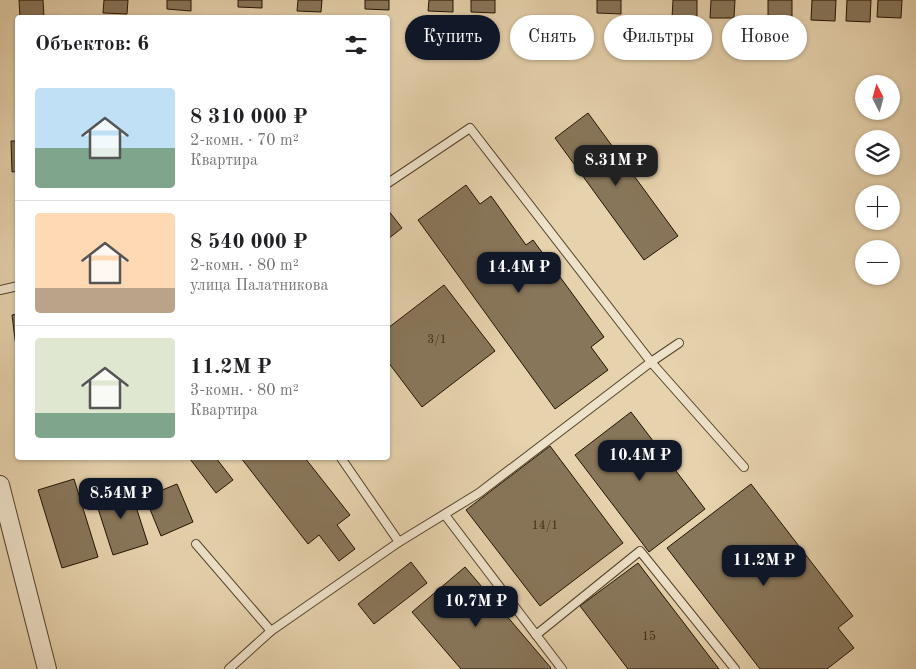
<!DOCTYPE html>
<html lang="ru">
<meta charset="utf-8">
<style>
:root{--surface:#fff;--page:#f2f2f2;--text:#202124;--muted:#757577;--line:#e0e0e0;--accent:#111827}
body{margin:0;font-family:"Old Standard TT",serif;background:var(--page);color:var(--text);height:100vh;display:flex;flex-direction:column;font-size:19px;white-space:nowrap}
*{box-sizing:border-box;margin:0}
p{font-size:16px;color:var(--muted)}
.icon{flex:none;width:28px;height:28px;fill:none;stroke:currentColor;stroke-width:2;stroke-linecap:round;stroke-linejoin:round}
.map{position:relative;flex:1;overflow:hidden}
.panel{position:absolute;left:15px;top:15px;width:375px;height:445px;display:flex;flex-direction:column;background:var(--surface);border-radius:5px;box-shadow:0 1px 4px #0004}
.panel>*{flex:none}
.banner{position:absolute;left:405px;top:15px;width:435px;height:45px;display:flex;gap:10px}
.needle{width:32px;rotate:354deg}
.buttons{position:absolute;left:855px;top:75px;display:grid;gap:10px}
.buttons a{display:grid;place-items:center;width:45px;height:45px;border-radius:50%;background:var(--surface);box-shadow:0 1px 4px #0004;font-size:25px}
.price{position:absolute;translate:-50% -42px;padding:0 11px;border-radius:10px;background:var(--accent);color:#fff;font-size:16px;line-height:32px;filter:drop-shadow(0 1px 2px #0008)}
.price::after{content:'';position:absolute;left:50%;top:30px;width:15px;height:11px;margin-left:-8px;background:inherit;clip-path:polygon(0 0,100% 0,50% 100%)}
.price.on{background:#222;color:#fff}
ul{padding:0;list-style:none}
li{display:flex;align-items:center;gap:15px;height:125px;padding:0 20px}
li+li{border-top:1px solid var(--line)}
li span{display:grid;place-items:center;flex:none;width:140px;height:100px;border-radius:5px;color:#555}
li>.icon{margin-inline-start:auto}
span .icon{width:60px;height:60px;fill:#fffc;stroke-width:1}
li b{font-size:21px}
h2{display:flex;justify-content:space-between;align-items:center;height:60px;padding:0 20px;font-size:21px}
.chip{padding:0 18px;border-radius:22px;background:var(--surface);box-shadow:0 1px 4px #0004;font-size:18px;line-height:45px}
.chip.on{background:var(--accent);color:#fff}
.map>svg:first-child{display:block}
.building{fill:#88765a;stroke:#221300}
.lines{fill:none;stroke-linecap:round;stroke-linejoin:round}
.service-casing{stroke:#53432b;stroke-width:10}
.tertiary-casing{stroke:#53432b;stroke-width:20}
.service{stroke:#efe2ca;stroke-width:8}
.tertiary{stroke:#efe2ca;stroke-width:18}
.labels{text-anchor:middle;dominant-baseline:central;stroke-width:5;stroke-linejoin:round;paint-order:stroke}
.number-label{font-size:12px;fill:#3c2c16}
</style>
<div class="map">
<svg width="916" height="669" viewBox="0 0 916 669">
<rect width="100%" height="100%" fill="#e6d2ad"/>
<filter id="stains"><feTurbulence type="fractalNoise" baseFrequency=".004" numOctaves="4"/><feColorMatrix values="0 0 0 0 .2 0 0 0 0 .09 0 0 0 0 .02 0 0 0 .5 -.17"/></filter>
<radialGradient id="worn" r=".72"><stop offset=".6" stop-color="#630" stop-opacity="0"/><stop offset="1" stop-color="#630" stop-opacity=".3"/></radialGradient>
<g class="building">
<polygon points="19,0 43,0 44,17 20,18"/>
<polygon points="104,0 128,0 127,14 103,13"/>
<polygon points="167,0 191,0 191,11 167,9"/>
<polygon points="238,0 262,0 262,8 238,7"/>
<polygon points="298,0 322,0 321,12 297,11"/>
<polygon points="365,0 389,0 389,10 365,9"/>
<polygon points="429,0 453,0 453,12 428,11"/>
<polygon points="471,0 495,0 495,13 471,12"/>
<polygon points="597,0 621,0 621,14 597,13"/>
<polygon points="673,0 697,0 697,19 672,18"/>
<polygon points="711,0 735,0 734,18 710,18"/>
<rect x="768" y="0" width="24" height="18"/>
<polygon points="812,0 836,0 835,21 811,20"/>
<polygon points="847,0 871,0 870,22 846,21"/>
<polygon points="878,0 902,0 901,18 877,17"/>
<polygon points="588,113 678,236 644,260 555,138"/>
<polygon points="11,141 18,141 18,171 12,172"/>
<polygon points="466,185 480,204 491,196 526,245 533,240 604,337 591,347 608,370 555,409 418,220"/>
<polygon points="388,210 402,228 388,239"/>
<polygon points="444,285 495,351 422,407 388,362 388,328"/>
<polygon points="18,314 18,347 16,347 12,315"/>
<polygon points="631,412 705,509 649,552 575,455"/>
<polygon points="550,446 623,543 540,606 466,510"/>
<polygon points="193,458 216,458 233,480 216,493 190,459"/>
<polygon points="241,458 305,458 350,515 337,525 355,549 339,561 319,535 308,544"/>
<polygon points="74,479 98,557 62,568 38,490"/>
<polygon points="177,484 193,522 161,536 145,497"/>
<polygon points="751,484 853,616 838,628 854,648 827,669 760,669 667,548"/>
<polygon points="129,485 148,544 113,555 94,496"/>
<polygon points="411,562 427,583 374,624 358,604"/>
<polygon points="638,563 719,669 628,669 580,606"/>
<polygon points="465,567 551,668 550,669 461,669 412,612"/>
</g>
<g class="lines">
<g class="service-casing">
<g id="service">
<polyline points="388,183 470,128 651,362 744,467"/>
<polyline points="0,290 18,286"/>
<polyline points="341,458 399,542"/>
<polyline points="445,515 562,669"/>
<polyline points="196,544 271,631"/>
<polyline points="536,635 640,551 735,669"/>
<polyline points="229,669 271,631 399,542 479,493 651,362 679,343"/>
</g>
</g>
<g class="tertiary-casing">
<polyline id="tertiary" points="0,485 47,669"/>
</g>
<use href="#service" class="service"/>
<use href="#tertiary" class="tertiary"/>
</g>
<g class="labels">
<g class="number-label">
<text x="437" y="340">3/1</text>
<text x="545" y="526">14/1</text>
<text x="649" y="637">15</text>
</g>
</g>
<rect width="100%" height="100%" filter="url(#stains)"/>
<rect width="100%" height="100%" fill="url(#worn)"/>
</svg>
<div class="buttons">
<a><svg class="needle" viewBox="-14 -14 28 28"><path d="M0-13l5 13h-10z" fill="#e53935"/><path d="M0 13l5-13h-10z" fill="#757577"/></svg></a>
<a><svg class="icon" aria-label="layers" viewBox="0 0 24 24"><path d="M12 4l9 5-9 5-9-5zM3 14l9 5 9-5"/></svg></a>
<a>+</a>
<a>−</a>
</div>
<b class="price on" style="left:616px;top:187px">8.31M ₽</b>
<b class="price" style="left:519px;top:294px">14.4M ₽</b>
<b class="price" style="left:640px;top:482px">10.4M ₽</b>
<b class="price" style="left:121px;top:520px">8.54M ₽</b>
<b class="price" style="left:764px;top:587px">11.2M ₽</b>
<b class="price" style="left:476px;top:628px">10.7M ₽</b>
<div class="banner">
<a class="chip on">Купить</a>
<a class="chip">Снять</a>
<a class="chip">Фильтры</a>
<a class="chip">Новое</a>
</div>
<section class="panel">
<h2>Объектов: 6<svg class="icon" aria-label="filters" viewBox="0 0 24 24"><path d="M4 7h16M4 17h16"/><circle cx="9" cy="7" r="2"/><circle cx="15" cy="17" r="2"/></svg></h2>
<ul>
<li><span style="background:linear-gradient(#bfe0f5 60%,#7fa58c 0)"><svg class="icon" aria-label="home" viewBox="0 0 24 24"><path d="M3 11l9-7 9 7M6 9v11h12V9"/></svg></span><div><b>8 310 000 ₽</b><p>2-комн. · 70 m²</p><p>Квартира</p></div></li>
<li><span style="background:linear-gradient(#ffd9b3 75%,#b9a48a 0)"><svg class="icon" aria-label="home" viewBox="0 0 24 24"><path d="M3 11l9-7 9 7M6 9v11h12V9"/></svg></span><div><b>8 540 000 ₽</b><p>2-комн. · 80 m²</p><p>улица Палатникова</p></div></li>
<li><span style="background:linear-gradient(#dfe7d0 75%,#7fa58c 0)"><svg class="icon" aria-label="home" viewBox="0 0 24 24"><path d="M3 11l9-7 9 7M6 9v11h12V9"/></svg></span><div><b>11.2M ₽</b><p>3-комн. · 80 m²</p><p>Квартира</p></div></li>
</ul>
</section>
</div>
